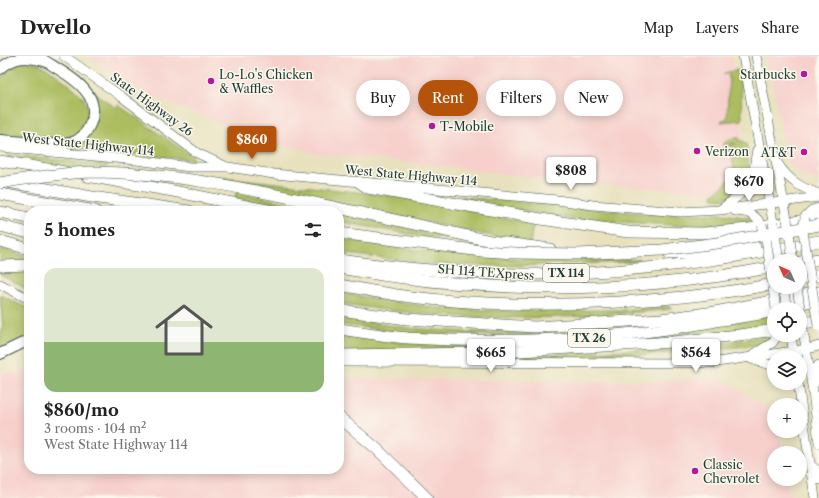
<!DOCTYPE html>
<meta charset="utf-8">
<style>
:root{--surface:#fff;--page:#f6f6f6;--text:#222;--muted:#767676;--line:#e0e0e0;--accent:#b45309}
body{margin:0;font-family:"Libre Caslon Text",serif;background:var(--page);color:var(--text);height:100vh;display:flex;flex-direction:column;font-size:15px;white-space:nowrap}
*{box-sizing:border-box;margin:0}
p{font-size:13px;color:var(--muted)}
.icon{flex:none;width:22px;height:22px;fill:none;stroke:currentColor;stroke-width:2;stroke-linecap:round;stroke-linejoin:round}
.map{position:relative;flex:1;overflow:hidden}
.details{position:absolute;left:24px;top:150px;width:320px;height:268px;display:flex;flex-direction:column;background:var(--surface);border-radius:16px;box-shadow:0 2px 10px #0003}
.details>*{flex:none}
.top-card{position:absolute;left:356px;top:24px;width:380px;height:36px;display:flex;gap:8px}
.needle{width:26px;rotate:315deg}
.controls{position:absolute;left:767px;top:198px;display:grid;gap:8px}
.controls a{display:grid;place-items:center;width:40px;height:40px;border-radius:50%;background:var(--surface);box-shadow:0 2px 10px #0003;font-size:20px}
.price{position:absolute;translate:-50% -34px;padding:0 9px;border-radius:4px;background:#fff;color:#222;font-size:13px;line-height:26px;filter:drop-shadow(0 1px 2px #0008)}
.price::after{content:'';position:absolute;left:50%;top:24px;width:12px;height:9px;margin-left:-6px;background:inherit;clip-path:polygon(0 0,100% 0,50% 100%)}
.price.current{background:var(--accent);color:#fff}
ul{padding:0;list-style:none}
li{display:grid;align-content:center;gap:8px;height:212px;padding:0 20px}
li+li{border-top:1px solid var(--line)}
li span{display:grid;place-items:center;height:124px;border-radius:12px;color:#555}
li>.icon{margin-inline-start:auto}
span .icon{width:72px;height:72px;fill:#fffc;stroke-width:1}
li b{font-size:17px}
h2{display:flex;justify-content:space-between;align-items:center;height:48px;padding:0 20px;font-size:17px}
.pill{padding:0 14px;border-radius:18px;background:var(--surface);box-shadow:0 2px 10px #0003;font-size:14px;line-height:36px}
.pill.current{background:var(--accent);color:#fff}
header{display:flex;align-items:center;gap:24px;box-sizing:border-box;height:56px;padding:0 20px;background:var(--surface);border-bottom:1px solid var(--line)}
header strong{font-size:19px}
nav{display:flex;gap:22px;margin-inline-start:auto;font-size:14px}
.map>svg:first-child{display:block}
.built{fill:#f7d0cc}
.green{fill:#acbd61;stroke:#667d4a}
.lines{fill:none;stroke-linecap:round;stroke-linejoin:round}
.secondary-casing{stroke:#3d5649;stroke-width:10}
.primary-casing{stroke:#3d5649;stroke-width:12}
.motorway-casing{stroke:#3d5649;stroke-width:12}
.secondary{stroke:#fff;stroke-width:9}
.primary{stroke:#fff;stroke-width:10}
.motorway{stroke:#fff;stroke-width:11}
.secondary-bridge-casing{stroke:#3d5649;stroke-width:10;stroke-linecap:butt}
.motorway-bridge-casing{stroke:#3d5649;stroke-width:12;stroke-linecap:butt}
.secondary-bridge{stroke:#fff;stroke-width:9}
.motorway-bridge{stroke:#fff;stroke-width:11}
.poi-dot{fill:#b5179e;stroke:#fbf7ec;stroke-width:1.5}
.labels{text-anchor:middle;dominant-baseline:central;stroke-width:3;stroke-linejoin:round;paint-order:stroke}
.shield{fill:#fbf7ec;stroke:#61756b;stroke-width:1}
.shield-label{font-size:11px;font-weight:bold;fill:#1f3d34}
.poi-label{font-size:12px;fill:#1f3d34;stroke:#fbf7ec;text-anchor:start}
.street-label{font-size:12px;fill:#1f3d34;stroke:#fbf7ec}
</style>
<header>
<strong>Dwello</strong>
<nav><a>Map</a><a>Layers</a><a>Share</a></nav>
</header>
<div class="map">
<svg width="819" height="442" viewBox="0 0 819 442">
<rect width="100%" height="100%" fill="#fbf7ec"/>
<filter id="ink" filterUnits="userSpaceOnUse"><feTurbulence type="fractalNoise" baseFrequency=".025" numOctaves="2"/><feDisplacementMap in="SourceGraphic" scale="8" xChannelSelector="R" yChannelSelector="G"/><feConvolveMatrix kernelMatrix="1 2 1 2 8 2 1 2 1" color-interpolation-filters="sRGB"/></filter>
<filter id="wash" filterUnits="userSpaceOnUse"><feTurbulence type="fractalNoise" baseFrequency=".012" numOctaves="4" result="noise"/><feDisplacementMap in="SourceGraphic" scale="16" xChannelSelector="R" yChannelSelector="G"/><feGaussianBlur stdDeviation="0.9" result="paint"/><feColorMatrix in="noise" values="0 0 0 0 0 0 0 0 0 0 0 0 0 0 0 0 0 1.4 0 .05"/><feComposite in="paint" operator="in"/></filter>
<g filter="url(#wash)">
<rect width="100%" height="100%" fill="#e8e1be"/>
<g class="built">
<polygon points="88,0 732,0 745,105 722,137 570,126 396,105 316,98 244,76 151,40"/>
<polygon points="767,0 819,0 819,123 816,124 800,119 788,107"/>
<polygon points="0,317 29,317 29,413 339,413 339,322 597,326 723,323 774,357 774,375 779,375 783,397 774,397 774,423 787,423 790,442 0,442"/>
</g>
<g class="green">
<path d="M20 6C26 6 32 6 38 8 47 11 80 35 84 43 88 51 88 59 85 67 82 72 76 80 70 82 55 87 17 81 0 80V21L13 11H17Z"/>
<polygon points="738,14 741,32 742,64 721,66 722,64 727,63 729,19 724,18 724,17"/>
<polygon points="94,36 116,52 118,49 194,102 193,104 74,92 74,90 85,82 92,38"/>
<path d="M739 82V85H743L744 87H746C750 107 750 133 728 141 722 143 718 144 713 141V137L714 138 729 124 736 123 730 89 735 88V87L723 90C726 82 732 82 739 82Z"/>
<polygon points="8,99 108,109 105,112 57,112 7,102"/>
<polygon points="222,121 392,140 474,155 533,168 530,188 222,123"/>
<polygon points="236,136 326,155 290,155 235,142"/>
<polygon points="461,141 652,158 723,158 750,162 750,166 689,170 571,163 461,144"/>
<path d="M339 158 486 188C436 183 388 175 339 165Z"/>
<polygon points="339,183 441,197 504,202 640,204 633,206 500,210 429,208 339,197"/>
<polygon points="0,192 29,201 29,205 0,207"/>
<polygon points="29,215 29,234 0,219 0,217"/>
<path d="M339 237 437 252 502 255 621 254 670 250 671 253C561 265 449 266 339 247Z"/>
<polygon points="0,239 29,253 29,280 0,294 0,280 3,272"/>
<polygon points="771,259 771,269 689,281 620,284 689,275"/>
<path d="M339 261C362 265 385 269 408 272 478 278 548 278 618 275L558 280 411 278 339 268Z"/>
<path d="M339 279C388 286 437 290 486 290L485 294 339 296Z"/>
<path d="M770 279C768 285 762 287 757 289L685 296 639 299 609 303 525 302V299C607 295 689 294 770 279Z"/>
</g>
</g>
<g filter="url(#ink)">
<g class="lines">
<g class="secondary-casing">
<g id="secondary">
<polyline points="64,0 122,41 197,97 225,110"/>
<polyline points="743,0 773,166"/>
<polyline points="756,0 787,163"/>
<polyline points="0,91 136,104 190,111 228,111 274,118 557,144 593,149 680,156 720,154 819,141"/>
<path d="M778 108C788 124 801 132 819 138"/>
<path d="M721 153C734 143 749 135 753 119 755 111 755 102 757 94"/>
<path d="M735 155C749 156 753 157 762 169"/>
<polyline points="805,161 812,154 819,152"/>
<polyline points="0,228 29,243"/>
<polyline points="803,274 813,336 819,387"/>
<polyline points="791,279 794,301"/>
<polyline points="754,298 772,287 778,279"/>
<polyline points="751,303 774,310"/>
<polyline points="339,306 710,307 807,293 819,290"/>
<polyline points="798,327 815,442"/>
<polyline points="815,327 817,311 819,309"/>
<polyline points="810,409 817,414 819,424"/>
</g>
</g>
<g class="primary-casing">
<g id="primary">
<path d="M0 13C15 0 26 0 44 5"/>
<path d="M0 84C12 85 25 86 37 87 60 89 81 93 91 66 95 58 93 44 87 37 77 22 53 11 38 0"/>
<polyline points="0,298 29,284"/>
</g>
</g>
<g class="motorway-casing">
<g id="motorway">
<polyline points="0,105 65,116"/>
<polyline points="87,120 173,135 272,155"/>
<polyline points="8,126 92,141 189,155"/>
<polyline points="359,126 368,132 541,163 628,176 704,177 749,173 819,162"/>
<polyline points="0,138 95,155"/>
<polyline points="0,156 29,162"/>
<polyline points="377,160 491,185 550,193"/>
<polyline points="0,170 29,177"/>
<polyline points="339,177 482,195"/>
<polyline points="0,185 29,193"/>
<polyline points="669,197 706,196 755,191"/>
<path d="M339 204C405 213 473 219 541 218 634 217 728 204 819 185"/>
<polyline points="800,206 819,203"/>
<polyline points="0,210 29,209"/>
<path d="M339 212C483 238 630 239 774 211"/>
<polyline points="800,223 819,219"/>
<path d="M339 229C363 233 387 238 411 241 480 249 551 250 620 246 672 243 723 238 774 228"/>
<polyline points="780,253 819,243"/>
<polyline points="339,254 407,263 535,271 661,263 715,256 819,236"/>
<polyline points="800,268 819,264"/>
<path d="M339 273C362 276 385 280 408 282 510 288 611 284 711 266 732 262 754 260 774 255"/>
<polyline points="339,299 484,297 673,286 739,279 774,274"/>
<polyline points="339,361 377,393 427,442"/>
</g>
</g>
<use href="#secondary" class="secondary"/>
<use href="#primary" class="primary"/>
<use href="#motorway" class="motorway"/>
<g class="secondary-bridge-casing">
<g id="secondary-bridge">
<polyline points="805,161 803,175 818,270"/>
<polyline points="787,163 793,205"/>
<polyline points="773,166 779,205"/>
<polyline points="762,169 766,182 776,253"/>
<polyline points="783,231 787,253"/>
<polyline points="797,231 803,274"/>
</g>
</g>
<g class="motorway-bridge-casing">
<g id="motorway-bridge">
<path d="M0 127C30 122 60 117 90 116 187 116 283 141 377 160"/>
<polyline points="482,195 516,197 578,198 662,194 717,187 819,169"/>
</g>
</g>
<use href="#secondary-bridge" class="secondary-bridge"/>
<use href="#motorway-bridge" class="motorway-bridge"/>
</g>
</g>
<g class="poi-dot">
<circle cx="804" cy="18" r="4"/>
<circle cx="211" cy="25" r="4"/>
<circle cx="432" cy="70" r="4"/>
<circle cx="697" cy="95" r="4"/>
<circle cx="804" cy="96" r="4"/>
<circle cx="695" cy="415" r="4"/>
</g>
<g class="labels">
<g class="shield">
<rect x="543" y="208" width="46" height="18" rx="3"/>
<rect x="568" y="273" width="42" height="18" rx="3"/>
</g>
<g class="shield-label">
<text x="566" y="217">TX 114</text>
<text x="589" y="282">TX 26</text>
</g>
<g class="poi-label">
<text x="219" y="18">Lo-Lo's Chicken<tspan x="219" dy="14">&amp; Waffles</tspan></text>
<text x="796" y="18" text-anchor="end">Starbucks</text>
<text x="440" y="70">T-Mobile</text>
<text x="705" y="95">Verizon</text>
<text x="796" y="96" text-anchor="end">AT&amp;T</text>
<text x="703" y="408">Classic<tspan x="703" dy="14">Chevrolet</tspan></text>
</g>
<g class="street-label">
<text transform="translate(152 48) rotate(36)">State Highway 26</text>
<text transform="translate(88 88) rotate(6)">West State Highway 114</text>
<text transform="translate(411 119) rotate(5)">West State Highway 114</text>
<text transform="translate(486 216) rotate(4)">SH 114 TEXpress</text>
</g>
</g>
</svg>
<div class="controls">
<a><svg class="needle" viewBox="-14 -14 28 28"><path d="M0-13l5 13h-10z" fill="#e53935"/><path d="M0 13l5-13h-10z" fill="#767676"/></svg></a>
<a><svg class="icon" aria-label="locate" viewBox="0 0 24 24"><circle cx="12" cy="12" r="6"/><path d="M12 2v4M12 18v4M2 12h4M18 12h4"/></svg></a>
<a><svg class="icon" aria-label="layers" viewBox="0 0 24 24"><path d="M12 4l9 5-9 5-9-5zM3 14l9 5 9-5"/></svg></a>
<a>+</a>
<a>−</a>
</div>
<b class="price current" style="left:252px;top:104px">$860</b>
<b class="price" style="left:571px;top:135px">$808</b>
<b class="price" style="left:749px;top:146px">$670</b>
<b class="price" style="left:491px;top:317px">$665</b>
<b class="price" style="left:696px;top:317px">$564</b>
<div class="top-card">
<a class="pill">Buy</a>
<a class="pill current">Rent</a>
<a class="pill">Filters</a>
<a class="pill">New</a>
</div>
<section class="details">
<h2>5 homes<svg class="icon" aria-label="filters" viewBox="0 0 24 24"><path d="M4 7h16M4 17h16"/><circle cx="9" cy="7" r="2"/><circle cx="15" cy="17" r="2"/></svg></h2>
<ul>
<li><span style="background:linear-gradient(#dfe7d0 60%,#8fb573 0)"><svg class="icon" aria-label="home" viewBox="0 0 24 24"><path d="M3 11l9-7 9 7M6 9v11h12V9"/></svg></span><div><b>$860/mo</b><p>3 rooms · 104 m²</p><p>West State Highway 114</p></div></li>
</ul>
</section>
</div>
